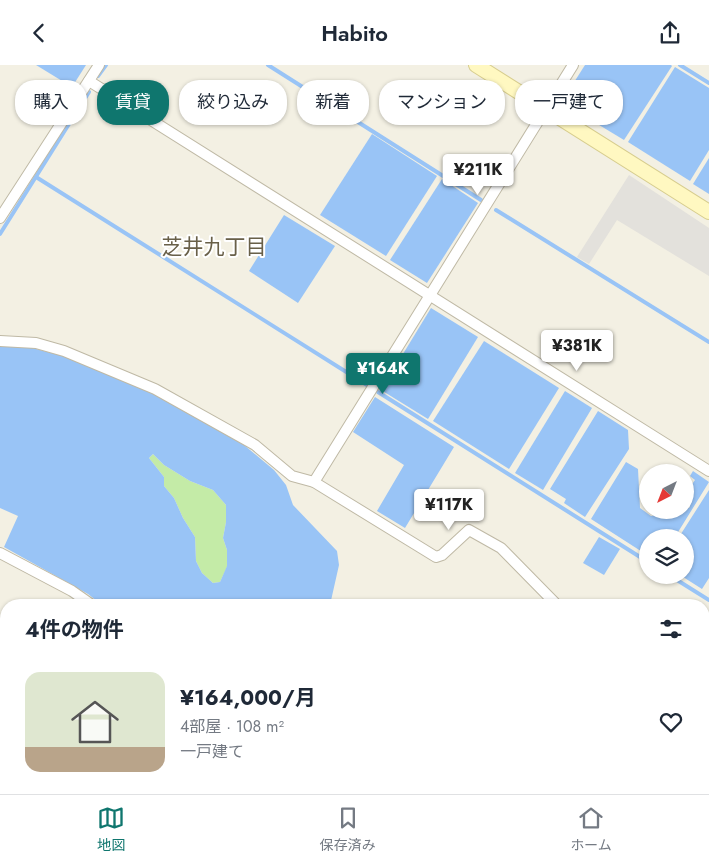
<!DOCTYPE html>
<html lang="ja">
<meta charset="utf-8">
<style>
:root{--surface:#fff;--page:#f2f2f3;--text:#1f2937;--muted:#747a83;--line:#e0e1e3;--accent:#0f766e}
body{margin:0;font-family:Jost,"Noto Sans JP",sans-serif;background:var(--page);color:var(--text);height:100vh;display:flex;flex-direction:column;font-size:19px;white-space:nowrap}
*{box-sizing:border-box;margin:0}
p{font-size:16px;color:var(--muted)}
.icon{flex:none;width:28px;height:28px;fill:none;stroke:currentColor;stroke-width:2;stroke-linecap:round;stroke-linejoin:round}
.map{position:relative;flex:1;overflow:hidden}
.panel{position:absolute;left:0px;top:534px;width:710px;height:196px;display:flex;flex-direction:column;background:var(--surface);border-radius:20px 20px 0 0;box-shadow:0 1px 4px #0004}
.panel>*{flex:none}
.banner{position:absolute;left:15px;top:15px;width:680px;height:45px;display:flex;gap:10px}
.needle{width:32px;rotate:222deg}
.controls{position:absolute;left:639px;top:399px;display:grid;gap:10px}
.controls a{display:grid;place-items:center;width:55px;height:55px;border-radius:50%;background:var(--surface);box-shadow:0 1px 4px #0004;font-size:25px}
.price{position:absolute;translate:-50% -42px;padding:0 11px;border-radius:5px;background:#fff;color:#222;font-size:16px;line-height:32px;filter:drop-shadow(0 1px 2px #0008)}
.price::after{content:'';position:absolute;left:50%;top:30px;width:15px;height:11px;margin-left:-8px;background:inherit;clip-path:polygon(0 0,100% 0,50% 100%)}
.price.on{background:var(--accent);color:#fff}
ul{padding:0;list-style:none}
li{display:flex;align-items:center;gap:15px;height:125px;padding:0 25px}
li+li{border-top:1px solid var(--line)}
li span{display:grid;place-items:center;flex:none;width:140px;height:100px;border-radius:15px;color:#555}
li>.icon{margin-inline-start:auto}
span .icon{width:60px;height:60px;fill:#fffc;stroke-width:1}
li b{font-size:21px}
h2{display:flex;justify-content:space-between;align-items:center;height:60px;padding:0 25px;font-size:21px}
.chip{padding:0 18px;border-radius:20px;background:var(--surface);box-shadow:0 1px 4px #0004;font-size:18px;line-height:45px}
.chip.on{background:var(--accent);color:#fff}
header{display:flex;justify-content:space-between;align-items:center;height:65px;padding:0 25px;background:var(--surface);font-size:22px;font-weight:600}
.tab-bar{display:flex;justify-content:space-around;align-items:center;height:70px;border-top:1px solid var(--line);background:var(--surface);font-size:14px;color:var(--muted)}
.tab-bar a{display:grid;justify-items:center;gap:2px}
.tab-bar .on{color:var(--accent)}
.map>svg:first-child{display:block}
.green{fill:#c4eba7}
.parking{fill:#e3e1dc}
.water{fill:#99c4f6;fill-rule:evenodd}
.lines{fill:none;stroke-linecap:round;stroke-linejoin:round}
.stream{stroke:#99c4f6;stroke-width:4}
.street-casing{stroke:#bfb9a5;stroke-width:12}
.secondary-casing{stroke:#d7cd8e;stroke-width:16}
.street{stroke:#fff;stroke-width:10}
.secondary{stroke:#fff8c1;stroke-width:14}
.labels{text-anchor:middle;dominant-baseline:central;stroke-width:4;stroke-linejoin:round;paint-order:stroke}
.neighbourhood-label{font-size:21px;fill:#696049;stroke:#fff}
</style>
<header><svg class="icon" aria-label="back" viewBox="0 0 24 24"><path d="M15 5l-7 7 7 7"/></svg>Habito<svg class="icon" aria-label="share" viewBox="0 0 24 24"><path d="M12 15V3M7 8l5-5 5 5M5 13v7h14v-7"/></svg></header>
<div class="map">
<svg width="709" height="729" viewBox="0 0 709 729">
<rect width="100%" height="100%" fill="#f3f0e3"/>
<polygon class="green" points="153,389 164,400 190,416 213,425 226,440 226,457 223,473 227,485 227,502 220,517 213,518 202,508 196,496 195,472 183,453 174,433 164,421 164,412 149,393"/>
<polygon class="parking" points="629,110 709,163 709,211 617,155 589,199 577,192"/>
<g class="water">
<polygon points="36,0 86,0 72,22"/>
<polygon points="585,0 671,0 672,1 624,75 566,40 564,33"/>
<polygon points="675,2 709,23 709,85 690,116 628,77"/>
<polygon points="372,69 437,111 386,191 320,150"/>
<polygon points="709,93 709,129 693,119"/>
<polygon points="442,114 478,138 427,218 390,195"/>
<polygon points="284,150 335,181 298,238 249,206"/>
<polygon points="431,243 478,272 428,354 381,325"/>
<polygon points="484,276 559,323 509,404 433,356"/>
<path d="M25 281 70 293 154 329 244 380 274 405 286 420 293 440 337 486 339 500 330 540H102L88 529 4 482 18 451 0 443V282ZM153 389 164 400 190 416 213 425 226 440V457L223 473 227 485V501L220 517 213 518 202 508 196 496 195 472 183 453 174 433 164 421V412L149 393Z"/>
<polygon points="565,326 592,343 543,425 515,408"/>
<polygon points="375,332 454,382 405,463 377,446 404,400 353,367"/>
<polygon points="598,346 628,365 629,384 585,452 564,438 566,434 550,424"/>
<polygon points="626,397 638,404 640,443 651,451 685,445 690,442 685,419 690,422 695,415 690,411 693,406 709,417 675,472 648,472 647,490 591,454"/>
<polygon points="709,425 709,513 702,524 680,510 685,510 685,472 679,472"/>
<polygon points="599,472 620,484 604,510 583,498"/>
<polygon points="200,724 342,724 341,729 201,729"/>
</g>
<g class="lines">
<g class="stream">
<polyline points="268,0 481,135"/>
<polyline points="680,0 709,18"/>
<polyline points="98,11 106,0"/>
<polyline points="36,112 367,320"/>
<polyline points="496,145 709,277"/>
<polyline points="0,169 89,27"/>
<polyline points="378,327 648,497"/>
<polyline points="669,510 709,535"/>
<polyline points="0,606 6,606"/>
<polyline points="597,724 605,729"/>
</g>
<g class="street-casing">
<g id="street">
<polyline points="89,16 709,406"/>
<polyline points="0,153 99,0"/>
<polyline points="0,276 36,278 64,286 155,324 255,380 292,411 314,417 436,492 442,490 469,465 501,483 557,540"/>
<polyline points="314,417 573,0"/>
<polyline points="0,488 72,526 92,540"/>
<polyline points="704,650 709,641"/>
<polyline points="704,660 709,664"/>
<polyline points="192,724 193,729"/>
<polyline points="390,724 399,729"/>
<polyline points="654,729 657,724"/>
</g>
</g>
<g class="secondary-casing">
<polyline id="secondary" points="476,0 709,147"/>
</g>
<use href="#street" class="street"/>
<use href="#secondary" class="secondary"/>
</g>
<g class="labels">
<g class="neighbourhood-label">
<text x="214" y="182">芝井九丁目</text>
</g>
</g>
</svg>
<div class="controls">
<a><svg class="needle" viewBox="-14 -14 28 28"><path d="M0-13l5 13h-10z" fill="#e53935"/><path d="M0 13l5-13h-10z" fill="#747a83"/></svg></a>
<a><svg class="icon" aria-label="layers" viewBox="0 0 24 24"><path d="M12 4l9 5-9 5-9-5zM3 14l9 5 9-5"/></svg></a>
</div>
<b class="price" style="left:478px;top:131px">¥211K</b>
<b class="price" style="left:577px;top:307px">¥381K</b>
<b class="price on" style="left:383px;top:330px">¥164K</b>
<b class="price" style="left:449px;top:466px">¥117K</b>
<div class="banner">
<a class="chip">購入</a>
<a class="chip on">賃貸</a>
<a class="chip">絞り込み</a>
<a class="chip">新着</a>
<a class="chip">マンション</a>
<a class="chip">一戸建て</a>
</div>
<section class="panel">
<h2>4件の物件<svg class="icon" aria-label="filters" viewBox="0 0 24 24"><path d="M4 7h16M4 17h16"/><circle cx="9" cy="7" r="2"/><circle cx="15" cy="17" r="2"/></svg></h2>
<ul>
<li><span style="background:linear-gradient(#dfe7d0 75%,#b9a48a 0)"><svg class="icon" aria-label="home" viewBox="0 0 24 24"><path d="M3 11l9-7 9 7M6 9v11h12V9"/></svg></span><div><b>¥164,000/月</b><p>4部屋 · 108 m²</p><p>一戸建て</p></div><svg class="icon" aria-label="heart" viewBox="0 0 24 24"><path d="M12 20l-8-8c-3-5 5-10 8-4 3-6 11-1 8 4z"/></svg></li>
</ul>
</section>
</div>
<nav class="tab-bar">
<a class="on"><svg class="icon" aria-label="map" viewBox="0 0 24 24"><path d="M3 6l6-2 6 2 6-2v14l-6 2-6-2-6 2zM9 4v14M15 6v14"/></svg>地図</a>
<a><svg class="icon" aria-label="saved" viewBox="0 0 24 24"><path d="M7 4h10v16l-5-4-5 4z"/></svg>保存済み</a>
<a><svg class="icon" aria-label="home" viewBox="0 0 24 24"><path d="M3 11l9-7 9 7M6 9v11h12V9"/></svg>ホーム</a>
</nav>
